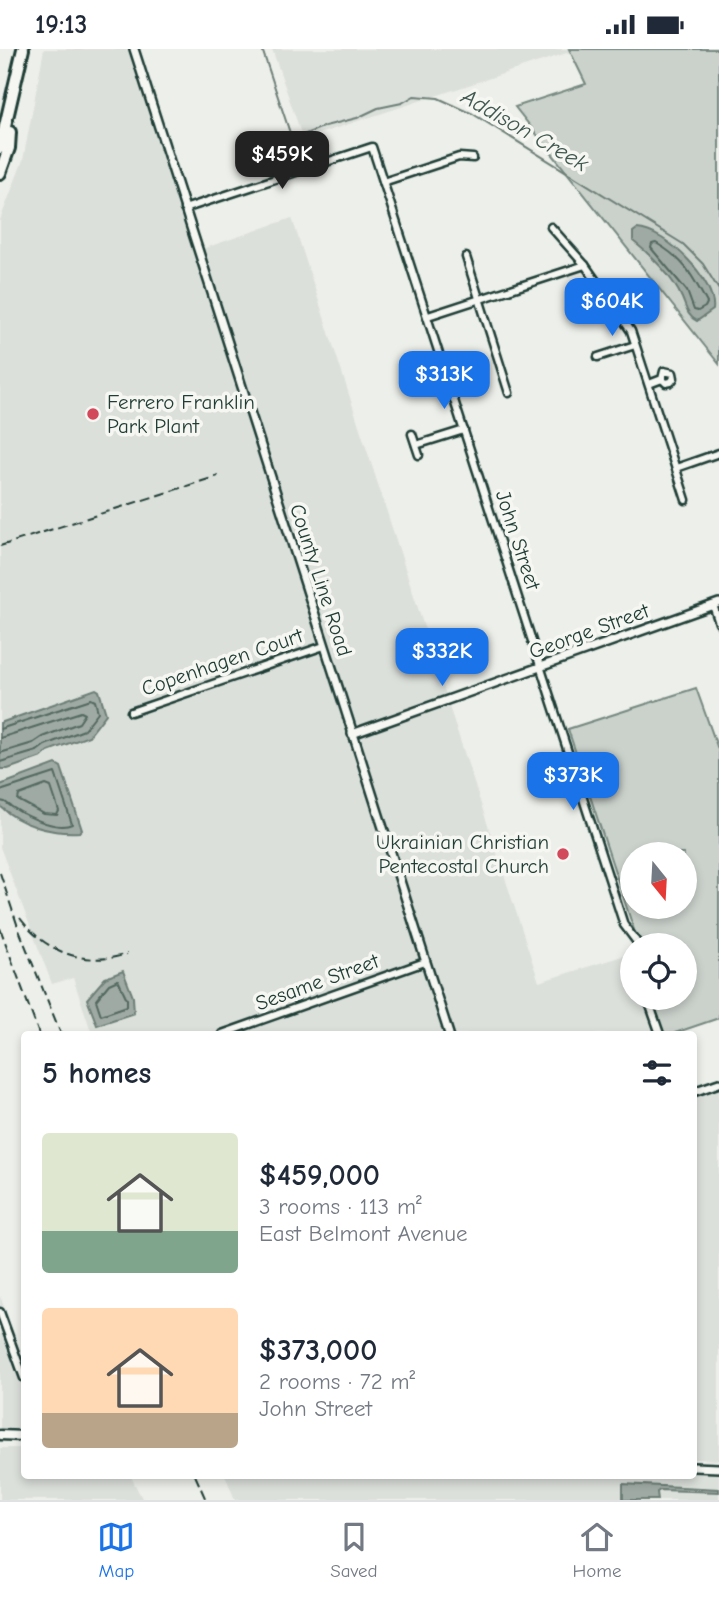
<!DOCTYPE html>
<meta charset="utf-8">
<style>
:root{--surface:#fff;--page:#f6f6f7;--text:#1f2937;--muted:#747a83;--line:#e0e1e3;--accent:#1a73e8}
body{margin:0;font-family:"Comic Neue",sans-serif;background:var(--page);color:var(--text);height:100vh;display:flex;flex-direction:column;font-size:26px;white-space:nowrap}
*{box-sizing:border-box;margin:0}
p{font-size:23px;color:var(--muted)}
.icon{flex:none;width:38px;height:38px;fill:none;stroke:currentColor;stroke-width:2;stroke-linecap:round;stroke-linejoin:round}
.map{position:relative;flex:1;overflow:hidden}
.sheet{position:absolute;left:21px;top:982px;width:676px;height:448px;display:flex;flex-direction:column;background:var(--surface);border-radius:7px;box-shadow:0 4px 10px #0003}
.sheet>*{flex:none}
.needle{width:46px;rotate:162deg}
.buttons{position:absolute;left:620px;top:793px;display:grid;gap:14px}
.buttons a{display:grid;place-items:center;width:77px;height:77px;border-radius:50%;background:var(--surface);box-shadow:0 4px 10px #0003;font-size:35px}
.price{position:absolute;translate:-50% -60px;padding:0 16px;border-radius:14px;background:var(--accent);color:#fff;font-size:23px;line-height:46px;filter:drop-shadow(0 2px 4px #0008)}
.price::after{content:'';position:absolute;left:50%;top:42px;width:21px;height:16px;margin-left:-10px;background:inherit;clip-path:polygon(0 0,100% 0,50% 100%)}
.price.active{background:#222;color:#fff}
ul{padding:0;list-style:none}
li{display:flex;align-items:center;gap:21px;height:175px;padding:0 21px}
li span{display:grid;place-items:center;flex:none;width:196px;height:140px;border-radius:7px;color:#555}
li>.icon{margin-inline-start:auto}
span .icon{width:84px;height:84px;fill:#fffc;stroke-width:1}
li b{font-size:30px}
h2{display:flex;justify-content:space-between;align-items:center;height:84px;padding:0 21px;font-size:30px}
.status{display:flex;justify-content:space-between;align-items:center;height:49px;padding:0 35px;background:var(--surface);direction:ltr}
.status svg{height:19px;fill:currentColor}
.tabs{display:flex;justify-content:space-around;align-items:center;height:98px;border-top:2px solid var(--line);background:var(--surface);font-size:19px;color:var(--muted)}
.tabs a{display:grid;justify-items:center;gap:4px}
.tabs .active{color:var(--accent)}
.map>svg:first-child{display:block}
.built{fill:#dce0db}
.green{fill:#cbd2cc;stroke:#758880;stroke-width:2;fill-rule:evenodd}
.water{fill:#9faaa4;stroke:#6c7e77;stroke-width:2}
.lines{fill:none;stroke-linecap:round;stroke-linejoin:round}
.shore{stroke:#526961;stroke-width:2}
.stream{stroke:#6c7e77;stroke-width:2}
.minor-casing{stroke:#1f3d34;stroke-width:11}
.tertiary-casing{stroke:#1f3d34;stroke-width:12}
.secondary-casing{stroke:#1f3d34;stroke-width:13}
.motorway-casing{stroke:#1f3d34;stroke-width:16}
.minor{stroke:#f6f6f2;stroke-width:6}
.tertiary{stroke:#f6f6f2;stroke-width:7}
.secondary{stroke:#f6f6f2;stroke-width:8}
.motorway{stroke:#f6f6f2;stroke-width:10}
.rail{stroke:#1f3d34;stroke-width:2;stroke-dasharray:10 5;stroke-linecap:butt}
.poi-dot{fill:#d1495b;stroke:#f6f6f2;stroke-width:2.5}
.labels{text-anchor:middle;dominant-baseline:central;stroke-width:7;stroke-linejoin:round;paint-order:stroke}
.poi-label{font-size:21px;fill:#1f3d34;stroke:#f6f6f2;text-anchor:start}
.street-label{font-size:21px;fill:#1f3d34;stroke:#f6f6f2}
.water-label{font-size:23px;font-style:italic;fill:#3f5850;stroke:#f6f6f2}
</style>
<div class="status"><b>19:13</b><svg viewBox="0 0 49 12"><path d="M0 12V9h3v3zM5 12V6h3v6zM10 12V3h3v9zM15 12V0h3v12zM26 1h20v11H26zM47 4h2v5h-2z"/></svg></div>
<div class="map">
<svg width="719" height="1451" viewBox="0 0 719 1451">
<rect width="100%" height="100%" fill="#edefea"/>
<filter id="ink" filterUnits="userSpaceOnUse"><feTurbulence type="fractalNoise" baseFrequency=".0143" numOctaves="2"/><feDisplacementMap in="SourceGraphic" scale="14" xChannelSelector="R" yChannelSelector="G"/><feConvolveMatrix kernelMatrix="1 2 1 2 8 2 1 2 1" color-interpolation-filters="sRGB"/></filter>
<g filter="url(#ink)">
<g class="built">
<polygon points="44,0 131,0 446,985 92,985 73,929 52,935 0,798 0,171 23,111"/>
<polygon points="272,0 569,0 570,3 303,90"/>
<polygon points="292,169 447,649 355,682 199,201"/>
<polygon points="448,654 539,933 632,904 632,948 650,949 662,985 453,985 356,686"/>
<polygon points="719,1039 719,1411 693,1410 693,1048"/>
<polygon points="0,1247 24,1316 24,1384 0,1383"/>
<polygon points="0,1399 24,1399 24,1426 130,1426 143,1451 0,1451"/>
<polygon points="693,1424 719,1425 719,1451 235,1451 225,1426 693,1426"/>
</g>
<g class="green">
<polygon points="569,0 719,0 719,315 515,58 586,35"/>
<path d="M696 639 719 703V969L672 985H662L650 949 684 948V896H639L568 680ZM632 805H684V858H632Z"/>
</g>
<g class="water">
<path d="M637 180C666 181 717 232 713 261L697 272C687 267 686 258 682 249 673 228 651 206 633 192V183Z"/>
<polygon points="96,640 99,642 106,665 89,687 48,702 42,708 8,720 0,720 0,674"/>
<path d="M56 715 61 718 82 781 80 783C52 785 21 777 0 757V736Z"/>
<polygon points="123,922 133,948 134,964 97,976 87,950 105,929"/>
<polygon points="623,1435 719,1440 719,1443 660,1441 657,1443 658,1451 623,1451"/>
</g>
<g class="lines">
<g class="shore">
<path d="M656 194C684 210 692 226 707 254L705 258 698 262 694 261 687 242 651 199 652 195Z"/>
<polyline points="0,680 91,650 95,652 98,663 84,681 45,696 37,702 0,713"/>
<polyline points="0,689 81,663 85,665 79,674 42,688 33,694 0,704"/>
<polygon points="46,736 51,738 59,762 57,766 44,765 18,751 19,746"/>
<path d="M0 742 55 724 72 775C55 783 19 764 5 753L0 752"/>
<polygon points="118,931 127,950 127,957 101,966 96,951 109,935"/>
</g>
<polyline class="stream" points="262,0 291,87 296,89 325,77 357,69 378,59 402,54 414,47 438,49 473,65 683,195 703,215 719,241"/>
<g class="minor-casing">
<g id="minor">
<polyline points="383,133 459,108 473,109"/>
<polyline points="184,160 372,98 624,876 636,892"/>
<polyline points="551,178 585,216 631,282 686,451"/>
<polyline points="466,208 509,344"/>
<polyline points="428,267 585,216"/>
<polyline points="598,308 635,296"/>
<polyline points="649,335 662,330 666,334 671,333 674,329 673,324 664,322 662,330"/>
<polyline points="412,385 419,406"/>
<polyline points="416,396 464,381"/>
<polyline points="676,419 719,404"/>
<polyline points="713,556 719,574"/>
<polyline points="131,663 324,597"/>
<polyline points="647,948 660,985"/>
<polyline points="222,985 425,913"/>
<polyline points="0,1263 24,1329"/>
</g>
</g>
<g class="tertiary-casing">
<g id="tertiary">
<polyline points="134,0 449,985"/>
<polyline points="352,685 719,554"/>
<polyline points="693,1043 719,1034"/>
<polyline points="693,1418 719,1419"/>
</g>
</g>
<g class="secondary-casing">
<polyline id="secondary" points="0,1386 24,1387"/>
</g>
<g class="motorway-casing">
<g id="motorway">
<polyline points="0,99 23,0"/>
<polyline points="0,124 9,99 10,83"/>
</g>
</g>
<use href="#minor" class="minor"/>
<use href="#tertiary" class="tertiary"/>
<use href="#secondary" class="secondary"/>
<use href="#motorway" class="motorway"/>
<g class="rail">
<polyline points="0,497 218,427"/>
<polyline points="0,824 19,881 61,985"/>
<path d="M20 869C46 904 86 918 127 905"/>
<polyline points="0,879 39,985"/>
<polyline points="195,1426 206,1451"/>
</g>
</g>
</g>
<g class="poi-dot">
<circle cx="93" cy="365" r="7"/>
<circle cx="563" cy="805" r="7"/>
</g>
<g class="labels">
<g class="poi-label">
<text x="107" y="353">Ferrero Franklin<tspan x="107" dy="24">Park Plant</tspan></text>
<text x="549" y="793" text-anchor="end">Ukrainian Christian<tspan x="549" dy="24">Pentecostal Church</tspan></text>
</g>
<g class="street-label">
<text transform="translate(518 491) rotate(72)">John Street</text>
<text transform="translate(321 531) rotate(72)">County Line Road</text>
<text transform="translate(589 582) rotate(-20)">George Street</text>
<text transform="translate(222 613) rotate(-19)">Copenhagen Court</text>
<text transform="translate(317 933) rotate(-20)">Sesame Street</text>
</g>
<g class="water-label">
<text transform="translate(525 81) rotate(30)">Addison Creek</text>
</g>
</g>
</svg>
<div class="buttons">
<a><svg class="needle" viewBox="-14 -14 28 28"><path d="M0-13l5 13h-10z" fill="#e53935"/><path d="M0 13l5-13h-10z" fill="#747a83"/></svg></a>
<a><svg class="icon" aria-label="locate" viewBox="0 0 24 24"><circle cx="12" cy="12" r="6"/><path d="M12 2v4M12 18v4M2 12h4M18 12h4"/></svg></a>
</div>
<b class="price active" style="left:282px;top:142px">$459K</b>
<b class="price" style="left:612px;top:289px">$604K</b>
<b class="price" style="left:444px;top:362px">$313K</b>
<b class="price" style="left:442px;top:639px">$332K</b>
<b class="price" style="left:573px;top:763px">$373K</b>
<section class="sheet">
<h2>5 homes<svg class="icon" aria-label="filters" viewBox="0 0 24 24"><path d="M4 7h16M4 17h16"/><circle cx="9" cy="7" r="2"/><circle cx="15" cy="17" r="2"/></svg></h2>
<ul>
<li><span style="background:linear-gradient(#dfe7d0 70%,#7fa58c 0)"><svg class="icon" aria-label="home" viewBox="0 0 24 24"><path d="M3 11l9-7 9 7M6 9v11h12V9"/></svg></span><div><b>$459,000</b><p>3 rooms · 113 m²</p><p>East Belmont Avenue</p></div></li>
<li><span style="background:linear-gradient(#ffd9b3 75%,#b9a48a 0)"><svg class="icon" aria-label="home" viewBox="0 0 24 24"><path d="M3 11l9-7 9 7M6 9v11h12V9"/></svg></span><div><b>$373,000</b><p>2 rooms · 72 m²</p><p>John Street</p></div></li>
</ul>
</section>
</div>
<nav class="tabs">
<a class="active"><svg class="icon" aria-label="map" viewBox="0 0 24 24"><path d="M3 6l6-2 6 2 6-2v14l-6 2-6-2-6 2zM9 4v14M15 6v14"/></svg>Map</a>
<a><svg class="icon" aria-label="saved" viewBox="0 0 24 24"><path d="M7 4h10v16l-5-4-5 4z"/></svg>Saved</a>
<a><svg class="icon" aria-label="home" viewBox="0 0 24 24"><path d="M3 11l9-7 9 7M6 9v11h12V9"/></svg>Home</a>
</nav>
